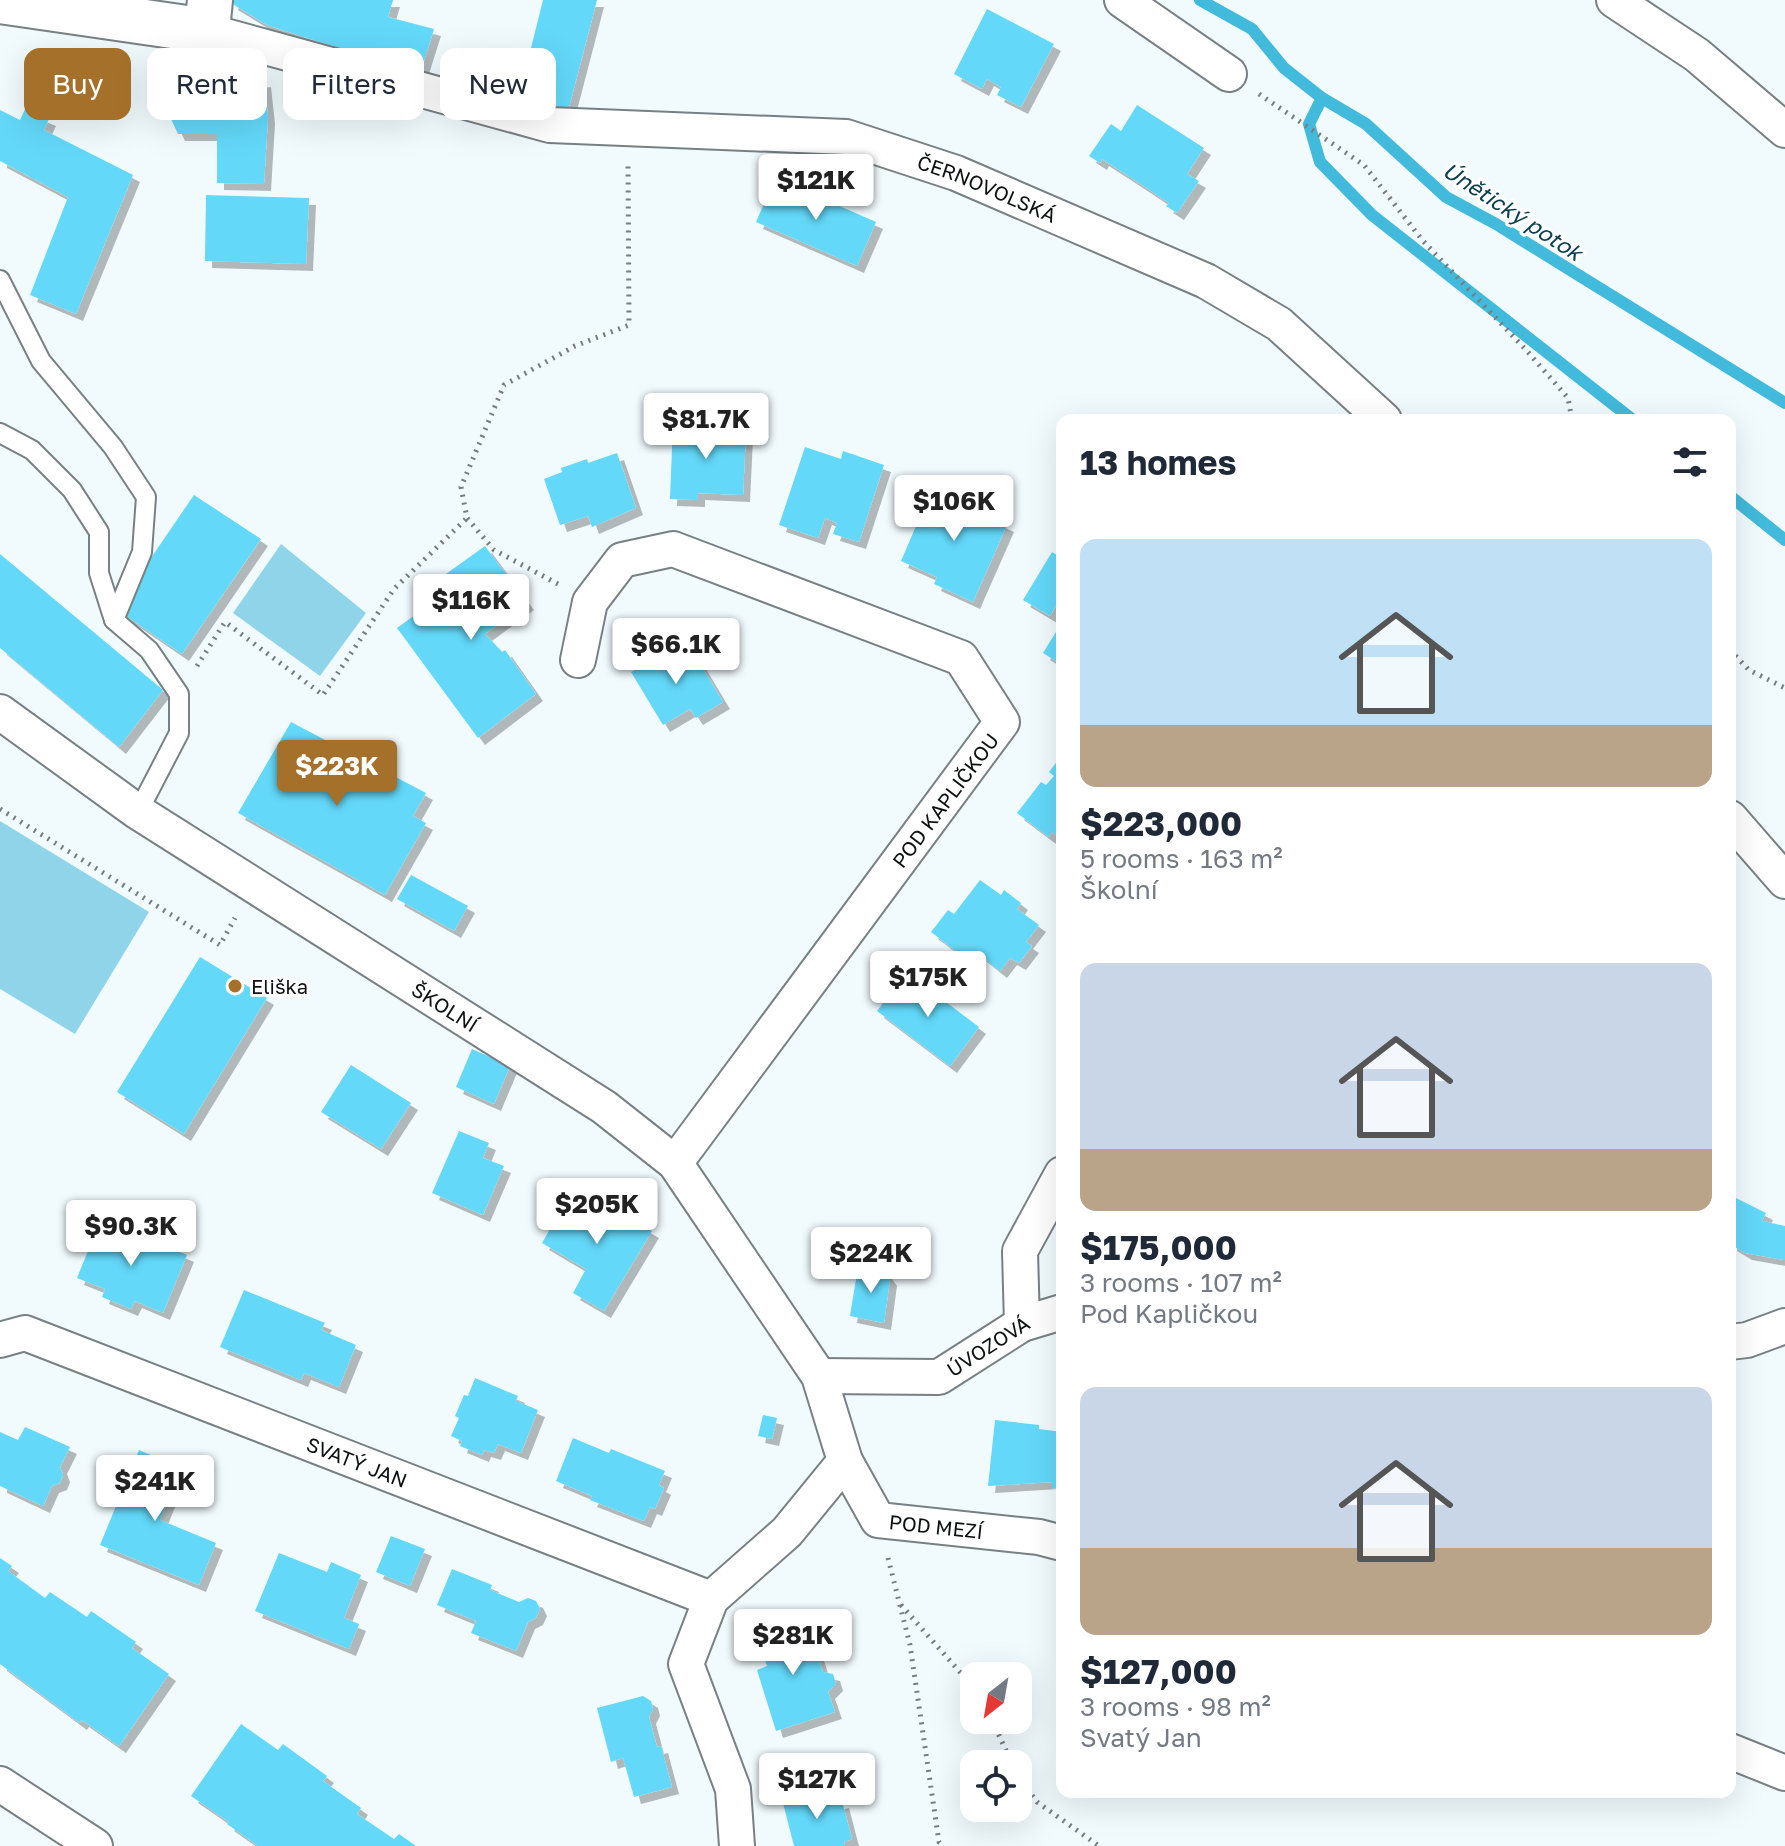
<!DOCTYPE html>
<meta charset="utf-8">
<style>
:root{--surface:#fff;--page:#f6f6f7;--text:#1f2937;--muted:#747a83;--accent:#a5702a}
body{margin:0;font-family:"Golos Text",sans-serif;background:var(--page);color:var(--text);height:100vh;display:flex;flex-direction:column;font-size:30px;white-space:nowrap}
*{box-sizing:border-box;margin:0}
p{font-size:26px;color:var(--muted)}
.icon{flex:none;width:44px;height:44px;fill:none;stroke:currentColor;stroke-width:2;stroke-linecap:round;stroke-linejoin:round}
.map{position:relative;flex:1;overflow:hidden}
.side{position:absolute;left:1056px;top:414px;width:680px;height:1384px;display:flex;flex-direction:column;background:var(--surface);border-radius:16px;box-shadow:0 8px 32px #0002}
.side>*{flex:none}
.top-card{position:absolute;left:24px;top:48px;width:760px;height:72px;display:flex;gap:16px}
.needle{width:52px;rotate:211deg}
.controls{position:absolute;left:960px;top:1662px;display:grid;gap:16px}
.controls a{display:grid;place-items:center;width:72px;height:72px;border-radius:16px;background:var(--surface);box-shadow:0 8px 32px #0002;font-size:40px}
.price{position:absolute;translate:-50% -68px;padding:0 18px;border-radius:8px;background:#fff;color:#222;font-size:26px;line-height:52px;filter:drop-shadow(0 2px 4px #0008)}
.price::after{content:'';position:absolute;left:50%;top:48px;width:24px;height:18px;margin-left:-12px;background:inherit;clip-path:polygon(0 0,100% 0,50% 100%)}
.price.on{background:var(--accent);color:#fff}
ul{padding:0;list-style:none}
li{display:grid;align-content:center;gap:16px;height:424px;padding:0 24px}
li span{display:grid;place-items:center;height:248px;border-radius:16px;color:#555}
li>.icon{margin-inline-start:auto}
span .icon{width:144px;height:144px;fill:#fffc;stroke-width:1}
li b{font-size:34px}
h2{display:flex;justify-content:space-between;align-items:center;height:96px;padding:0 24px;font-size:34px}
.chip{padding:0 28px;border-radius:16px;background:var(--surface);box-shadow:0 8px 32px #0002;font-size:28px;line-height:72px}
.chip.on{background:var(--accent);color:#fff}
.map>svg:first-child{display:block}
.green{fill:#90d4e9}
.lines{fill:none;stroke-linecap:round;stroke-linejoin:round}
.stream{stroke:#42badb;stroke-width:12}
.building{fill:#64d8f9;filter:url(#shadow)}
.lane-casing{stroke:#778083;stroke-width:22}
.street-casing{stroke:#778083;stroke-width:38}
.secondary-casing{stroke:#778083;stroke-width:48}
.path{stroke:#777d7f;stroke-width:5;stroke-dasharray:2 6;stroke-linecap:butt}
.lane{stroke:#fff;stroke-width:18}
.street{stroke:#fff;stroke-width:34}
.secondary{stroke:#fff;stroke-width:44}
.poi-dot{fill:#a5702a;stroke:#fff;stroke-width:3}
.labels{text-anchor:middle;dominant-baseline:central;stroke-width:6;stroke-linejoin:round;paint-order:stroke}
.street-label{font-size:20px;fill:#0e1112;stroke:#fff}
.poi-label{font-size:20px;fill:#0e1112;stroke:#fff;text-anchor:start}
.water-label{font-size:22px;font-style:italic;fill:#0a404e;stroke:#fff}
</style>
<div class="map">
<svg width="1785" height="1846" viewBox="0 0 1785 1846">
<defs>
<filter id="shadow"><feDropShadow dx="7" dy="7" stdDeviation="0" flood-color="#0004"/></filter>
</defs>
<rect width="100%" height="100%" fill="#f1fbfe"/>
<g class="green">
<polygon points="281,544 366,613 320,676 233,613"/>
<polygon points="0,821 149,912 75,1034 0,989"/>
</g>
<g class="lines">
<g class="stream">
<polyline points="1200,0 1252,29 1284,68 1322,98 1366,124 1446,197 1496,224 1785,403"/>
<polyline points="1322,98 1309,124 1320,162 1372,215 1633,420"/>
<polyline points="1730,496 1785,540"/>
</g>
</g>
<g class="building">
<polygon points="232,0 393,0 388,17 434,29 421,70 402,64 401,68 267,25 231,3"/>
<polygon points="543,0 597,0 568,111 519,96"/>
<polygon points="987,9 1054,44 1021,107 997,95 1001,87 987,79 982,89 954,74"/>
<polygon points="193,78 194,89 264,80 268,117 264,184 217,183 217,134 178,134 170,117 166,93 173,93 171,80"/>
<polygon points="1137,105 1204,148 1187,174 1199,181 1177,213 1166,206 1169,203 1136,181 1102,159 1100,163 1089,156 1111,124 1121,131"/>
<polygon points="25,109 49,119 44,130 133,175 76,314 30,295 68,197 0,161 0,110 20,120"/>
<polygon points="775,178 876,222 857,266 756,222"/>
<polygon points="206,195 309,198 306,264 205,261"/>
<polygon points="673,422 702,424 702,428 746,431 743,495 698,493 698,500 670,499"/>
<polygon points="805,447 841,459 843,451 884,465 859,542 833,534 837,523 825,518 818,538 779,525"/>
<polygon points="617,453 636,508 592,527 588,516 560,525 544,479 562,472 561,468 587,459 588,463"/>
<polygon points="934,484 975,502 972,509 1007,525 973,602 934,584 937,577 901,561"/>
<polygon points="194,495 261,539 182,654 116,609"/>
<polygon points="485,546 527,603 485,634 502,652 505,650 536,694 478,738 397,628 448,591 439,579"/>
<polygon points="1052,552 1062,558 1062,595 1050,616 1023,600"/>
<polygon points="0,554 163,690 119,747 0,648"/>
<polygon points="1062,622 1062,665 1043,653"/>
<polygon points="676,645 687,662 696,657 723,702 696,718 690,709 663,725 631,672"/>
<polygon points="291,722 426,793 413,816 426,823 385,895 238,813"/>
<polygon points="1062,755 1062,839 1052,832 1049,837 1017,813 1041,782 1046,785 1054,776 1049,772"/>
<polygon points="411,875 468,906 454,931 397,899"/>
<polygon points="980,880 1001,895 1004,890 1021,903 1017,909 1039,925 1026,942 1032,946 1019,963 1010,958 1000,971 976,952 969,961 931,932 948,910 954,914"/>
<polygon points="200,957 267,998 184,1134 117,1092"/>
<polygon points="906,972 979,1027 950,1066 877,1011"/>
<polygon points="472,1049 510,1066 494,1104 456,1087"/>
<polygon points="351,1065 411,1103 381,1149 321,1112"/>
<polygon points="459,1131 489,1143 483,1158 504,1166 483,1215 432,1193"/>
<polygon points="572,1191 617,1216 619,1212 652,1231 604,1311 573,1293 586,1269 542,1243"/>
<polygon points="1730,1195 1766,1213 1762,1221 1785,1226 1785,1260 1745,1253 1730,1244"/>
<polygon points="101,1219 187,1255 163,1313 135,1301 131,1309 102,1297 105,1289 77,1278"/>
<polygon points="874,1266 883,1269 890,1279 884,1323 850,1316 857,1273 868,1267"/>
<polygon points="244,1290 325,1323 321,1330 356,1345 339,1387 304,1373 301,1380 220,1347"/>
<polygon points="475,1378 518,1396 516,1401 538,1410 521,1453 498,1444 494,1453 484,1450 482,1455 460,1446 462,1441 451,1436 459,1418 455,1416 464,1395 468,1396"/>
<polygon points="763,1415 777,1418 772,1439 758,1436"/>
<polygon points="995,1420 1039,1425 1039,1429 1062,1432 1062,1489 1052,1488 1052,1482 988,1486"/>
<polygon points="25,1427 70,1447 60,1467 63,1475 60,1483 52,1486 43,1506 0,1486 0,1432 18,1440"/>
<polygon points="573,1438 609,1453 611,1449 665,1471 659,1485 664,1488 655,1509 650,1507 644,1521 590,1500 592,1496 556,1481"/>
<polygon points="139,1450 181,1468 160,1520 216,1543 199,1585 100,1545"/>
<polygon points="391,1536 425,1549 410,1586 376,1572"/>
<polygon points="279,1553 327,1572 331,1562 361,1575 344,1618 359,1624 349,1649 255,1611"/>
<polygon points="0,1558 12,1566 8,1571 45,1598 50,1592 87,1617 91,1611 136,1642 132,1648 169,1674 119,1746 82,1720 80,1723 0,1664"/>
<polygon points="452,1569 492,1585 490,1590 519,1602 528,1598 536,1601 540,1609 536,1618 528,1622 516,1651 471,1633 476,1621 437,1605"/>
<polygon points="795,1617 806,1654 816,1651 823,1672 833,1674 836,1684 828,1692 835,1712 776,1731 757,1670 767,1666 755,1630"/>
<polygon points="643,1696 651,1701 653,1709 649,1717 657,1747 661,1746 672,1787 634,1797 623,1758 611,1762 597,1708"/>
<polygon points="241,1724 278,1750 283,1744 327,1776 323,1781 361,1808 357,1814 394,1839 399,1834 416,1846 258,1846 227,1824 229,1822 191,1796"/>
<polygon points="820,1788 824,1805 842,1801 852,1839 844,1842 845,1846 794,1846 783,1803 800,1799 799,1793"/>
</g>
<g class="lines">
<g class="lane-casing">
<g id="lane">
<polyline points="0,280 41,361 113,447 146,497 142,552 114,620"/>
<polyline points="0,433 32,450 72,490 99,532 99,573 114,620 149,650 179,694 179,733 138,812"/>
</g>
</g>
<g class="street-casing">
<g id="street">
<polyline points="1122,0 1229,74"/>
<polyline points="1614,0 1697,55 1785,130"/>
<path id="s1" d="M207 31 550 125 846 137 956 173 1206 281 1279 324 1384 420"/>
<polyline points="578,660 590,602 622,560 673,549 961,658 1002,722 675,1163"/>
<path id="s2" d="M0 712 138 812 604 1107 675 1163 819 1376 845 1461 787 1532 711 1599 686 1664 733 1789 737 1846"/>
<polyline points="1730,818 1785,881"/>
<polyline points="1022,1324 1020,1251 1062,1174"/>
<path id="s3" d="M0 1340 25 1333 711 1599"/>
<polyline points="1730,1342 1747,1340 1785,1326"/>
<path id="s4" d="M819 1376 939 1377 1022 1324 1062 1312"/>
<path id="s5" d="M845 1461 878 1520 1039 1537 1062 1543"/>
<polyline points="1730,1751 1785,1773"/>
<polyline points="0,1784 95,1846"/>
</g>
</g>
<g class="secondary-casing">
<polyline id="secondary" points="0,1 207,31 210,0"/>
</g>
<g class="path">
<polyline points="1259,94 1364,165 1423,241 1527,351 1568,398 1572,420"/>
<polyline points="558,584 494,550 467,518 461,487 504,385 575,346 629,325 628,163"/>
<polyline points="1730,650 1749,670 1785,688"/>
<polyline points="197,666 225,622 323,695 394,589 467,518"/>
<polyline points="0,809 220,945 235,918"/>
<polyline points="888,1558 910,1645 939,1842 944,1846"/>
<polyline points="901,1605 974,1688"/>
<polyline points="992,1720 1012,1764"/>
<polyline points="1018,1776 1037,1802 1099,1846"/>
</g>
<use href="#lane" class="lane"/>
<use href="#street" class="street"/>
<use href="#secondary" class="secondary"/>
</g>
<circle class="poi-dot" cx="235" cy="986" r="8"/>
<g class="labels">
<g class="street-label">
<text stroke="none"><textPath href="#s1" startOffset="802">ČERNOVOLSKÁ</textPath></text>
<text transform="translate(945 800) rotate(-53)">POD KAPLIČKOU</text>
<text stroke="none"><textPath href="#s2" startOffset="534">ŠKOLNÍ</textPath></text>
<text stroke="none"><textPath href="#s4" startOffset="178">ÚVOZOVÁ</textPath></text>
<text stroke="none"><textPath href="#s3" startOffset="382">SVATÝ JAN</textPath></text>
<text stroke="none"><textPath href="#s5" startOffset="126">POD MEZÍ</textPath></text>
</g>
<g class="poi-label">
<text x="251" y="986">Eliška</text>
</g>
<g class="water-label">
<text transform="translate(1513 211) rotate(33)">Únětický potok</text>
</g>
</g>
</svg>
<div class="controls">
<a><svg class="needle" viewBox="-14 -14 28 28"><path d="M0-13l5 13h-10z" fill="#e53935"/><path d="M0 13l5-13h-10z" fill="#747a83"/></svg></a>
<a><svg class="icon" aria-label="locate" viewBox="0 0 24 24"><circle cx="12" cy="12" r="6"/><path d="M12 2v4M12 18v4M2 12h4M18 12h4"/></svg></a>
</div>
<b class="price" style="left:816px;top:222px">$121K</b>
<b class="price" style="left:706px;top:461px">$81.7K</b>
<b class="price" style="left:954px;top:543px">$106K</b>
<b class="price" style="left:471px;top:642px">$116K</b>
<b class="price" style="left:676px;top:686px">$66.1K</b>
<b class="price on" style="left:337px;top:808px">$223K</b>
<b class="price" style="left:928px;top:1019px">$175K</b>
<b class="price" style="left:597px;top:1246px">$205K</b>
<b class="price" style="left:131px;top:1268px">$90.3K</b>
<b class="price" style="left:871px;top:1295px">$224K</b>
<b class="price" style="left:155px;top:1523px">$241K</b>
<b class="price" style="left:793px;top:1677px">$281K</b>
<b class="price" style="left:817px;top:1821px">$127K</b>
<div class="top-card">
<a class="chip on">Buy</a>
<a class="chip">Rent</a>
<a class="chip">Filters</a>
<a class="chip">New</a>
</div>
<section class="side">
<h2>13 homes<svg class="icon" aria-label="filters" viewBox="0 0 24 24"><path d="M4 7h16M4 17h16"/><circle cx="9" cy="7" r="2"/><circle cx="15" cy="17" r="2"/></svg></h2>
<ul>
<li><span style="background:linear-gradient(#bfe0f5 75%,#b9a48a 0)"><svg class="icon" aria-label="home" viewBox="0 0 24 24"><path d="M3 11l9-7 9 7M6 9v11h12V9"/></svg></span><div><b>$223,000</b><p>5 rooms · 163 m²</p><p>Školní</p></div></li>
<li><span style="background:linear-gradient(#c9d6e8 75%,#b9a48a 0)"><svg class="icon" aria-label="home" viewBox="0 0 24 24"><path d="M3 11l9-7 9 7M6 9v11h12V9"/></svg></span><div><b>$175,000</b><p>3 rooms · 107 m²</p><p>Pod Kapličkou</p></div></li>
<li><span style="background:linear-gradient(#c9d6e8 65%,#b9a48a 0)"><svg class="icon" aria-label="home" viewBox="0 0 24 24"><path d="M3 11l9-7 9 7M6 9v11h12V9"/></svg></span><div><b>$127,000</b><p>3 rooms · 98 m²</p><p>Svatý Jan</p></div></li>
</ul>
</section>
</div>
